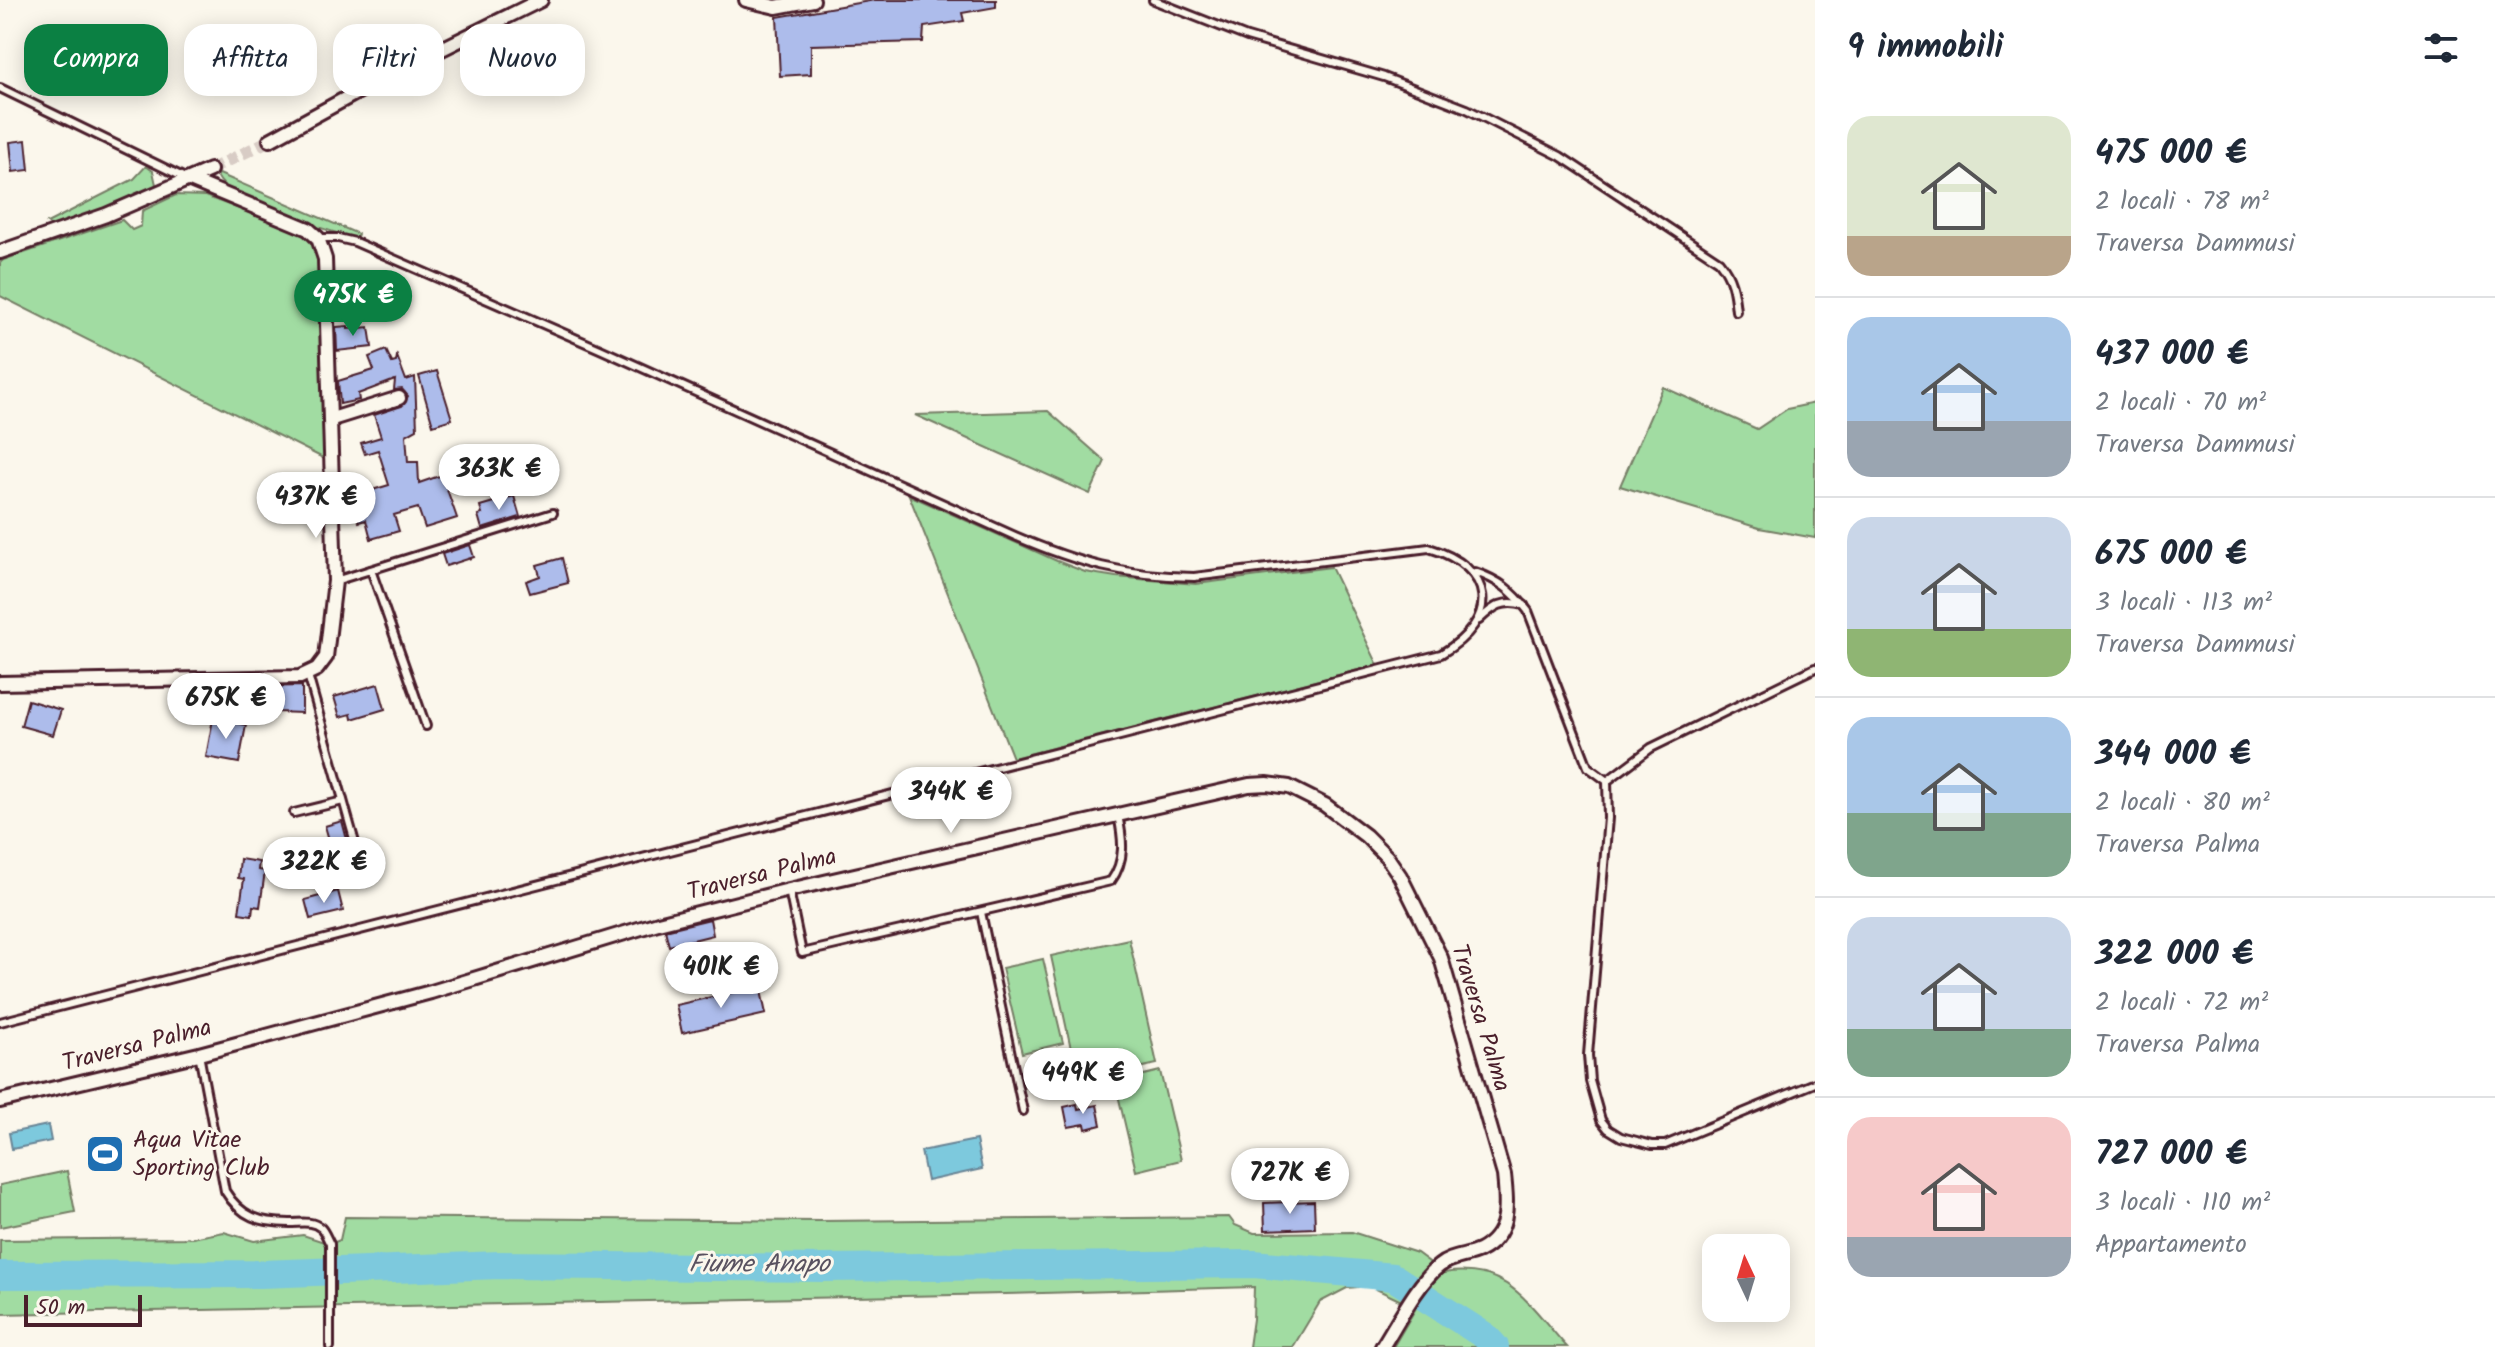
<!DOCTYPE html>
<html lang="it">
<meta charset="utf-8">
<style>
:root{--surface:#fff;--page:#f2f2f3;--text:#1f2937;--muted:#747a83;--line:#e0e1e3;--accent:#0b8043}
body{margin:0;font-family:Kalam,sans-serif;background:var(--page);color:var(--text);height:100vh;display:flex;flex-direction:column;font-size:30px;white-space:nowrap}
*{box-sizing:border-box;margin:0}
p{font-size:26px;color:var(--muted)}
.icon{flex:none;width:44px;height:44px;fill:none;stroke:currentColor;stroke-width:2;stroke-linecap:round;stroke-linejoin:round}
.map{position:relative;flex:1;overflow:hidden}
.side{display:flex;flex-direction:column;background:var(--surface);width:680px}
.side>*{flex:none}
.banner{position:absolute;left:24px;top:24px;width:760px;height:72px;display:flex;gap:16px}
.needle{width:52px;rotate:356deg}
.tools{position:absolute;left:1702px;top:1234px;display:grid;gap:16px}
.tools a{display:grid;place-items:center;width:88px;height:88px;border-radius:16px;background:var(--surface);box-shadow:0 4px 20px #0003;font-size:40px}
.scale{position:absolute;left:24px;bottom:20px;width:118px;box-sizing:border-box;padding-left:8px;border:4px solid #4a1f2b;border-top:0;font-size:22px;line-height:28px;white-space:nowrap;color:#4a1f2b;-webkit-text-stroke:6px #fbf7ec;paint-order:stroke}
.price{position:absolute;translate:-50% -68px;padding:0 18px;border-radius:28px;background:#fff;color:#222;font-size:26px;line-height:52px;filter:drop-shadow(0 2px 4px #0008)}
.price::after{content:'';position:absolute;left:50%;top:48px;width:24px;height:18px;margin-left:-12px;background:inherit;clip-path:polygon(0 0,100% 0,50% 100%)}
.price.selected{background:var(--accent);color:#fff}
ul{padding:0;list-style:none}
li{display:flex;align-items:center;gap:24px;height:200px;padding:0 32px}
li+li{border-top:2px solid var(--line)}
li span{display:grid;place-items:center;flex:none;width:224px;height:160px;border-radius:24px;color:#555}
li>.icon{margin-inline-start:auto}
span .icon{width:96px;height:96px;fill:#fffc;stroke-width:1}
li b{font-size:34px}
h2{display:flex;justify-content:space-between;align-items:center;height:96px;padding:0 32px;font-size:34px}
.chip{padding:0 28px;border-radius:24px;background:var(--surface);box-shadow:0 4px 20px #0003;font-size:28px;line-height:72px}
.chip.selected{background:var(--accent);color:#fff}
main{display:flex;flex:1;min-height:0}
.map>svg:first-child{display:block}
.green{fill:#a1dca2;stroke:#767e66;stroke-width:2}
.water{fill:#7dc9dd;stroke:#698596;stroke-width:2}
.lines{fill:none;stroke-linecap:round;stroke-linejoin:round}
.river{stroke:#7dc9dd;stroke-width:28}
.building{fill:#adbceb;stroke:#4a1f2b;stroke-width:2}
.minor-tunnel{stroke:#d8ccc5;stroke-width:12;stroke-dasharray:12 6;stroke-linecap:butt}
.service-casing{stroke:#4a1f2b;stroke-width:12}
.minor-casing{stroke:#4a1f2b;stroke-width:18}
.service{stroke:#fbf7ec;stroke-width:6}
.minor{stroke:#fbf7ec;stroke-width:12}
.labels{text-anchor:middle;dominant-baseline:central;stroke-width:6;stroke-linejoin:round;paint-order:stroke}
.street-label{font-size:24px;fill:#4a1f2b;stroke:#fbf7ec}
.poi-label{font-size:24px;fill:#4a1f2b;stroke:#fbf7ec;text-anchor:start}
.water-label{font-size:26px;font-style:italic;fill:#595260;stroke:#fbf7ec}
</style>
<main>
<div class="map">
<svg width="1815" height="1347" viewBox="0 0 1815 1347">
<rect width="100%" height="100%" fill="#fbf7ec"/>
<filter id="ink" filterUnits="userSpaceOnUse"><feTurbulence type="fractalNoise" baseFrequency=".0125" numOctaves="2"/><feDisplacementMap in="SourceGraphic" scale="16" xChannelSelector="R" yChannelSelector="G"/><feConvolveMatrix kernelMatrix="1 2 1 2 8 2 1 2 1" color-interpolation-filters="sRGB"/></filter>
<g filter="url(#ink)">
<g class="green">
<polygon points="146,166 153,171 157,189 64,224 51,226 47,223 134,179"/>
<path d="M217 173 358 234 356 239C331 231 217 199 217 173Z"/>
<polygon points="176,195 205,196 295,230 308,239 317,252 327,460 0,296 0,263 3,260 122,220 132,230 141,226 142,211"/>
<polygon points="1663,387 1757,429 1787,409 1815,403 1815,538 1759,528 1620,486"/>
<polygon points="1048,411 1105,461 1090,494 915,415"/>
<polygon points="909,495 1057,561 1085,572 1116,577 1196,584 1331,567 1378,665 1013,758"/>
<polygon points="1129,939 1157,1064 1078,1081 1051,956"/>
<polygon points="1043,959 1063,1043 1022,1053 1002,968"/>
<polygon points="1160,1071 1181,1160 1136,1171 1115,1082"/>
<polygon points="67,1171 75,1212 0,1227 0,1185"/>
<path d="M345 1217 821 1221 1229 1217 1235 1225 1254 1233 1352 1232 1417 1253 1444 1273C1508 1263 1529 1305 1567 1347H1393L1416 1308 1370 1286 1347 1288 1320 1302 1293 1347H1249L1253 1319 1254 1287 1005 1294 0 1314V1240L192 1238 224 1232 254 1241 303 1235 330 1244 340 1240Z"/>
</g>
<g class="water">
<polygon points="48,1125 51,1141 12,1149 9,1133"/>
<polygon points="976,1140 982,1169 927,1181 921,1151"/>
</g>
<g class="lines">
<polyline class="river" points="0,1275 261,1274 500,1265 822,1268 1254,1264 1393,1277 1485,1336 1495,1347"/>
</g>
<g class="building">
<polygon points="875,0 996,0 996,7 962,13 964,21 924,27 923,42 811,45 811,74 780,76 777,17"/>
<polygon points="26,140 29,170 13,172 10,142"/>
<polygon points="348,326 348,329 369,327 372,347 337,351 336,327"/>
<polygon points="386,350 392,363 396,362 397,356 406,380 415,377 417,429 406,435 408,462 418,462 419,483 442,475 457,518 425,528 418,508 394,515 399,531 371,539 366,520 359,522 354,503 364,500 363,496 370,494 369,491 389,485 378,450 365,454 361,443 381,437 374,415 402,406 408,396 402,389 394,390 395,380 358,394 359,400 340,404 338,381 374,370 369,357"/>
<polygon points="437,371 452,419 433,425 419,376"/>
<polygon points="514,496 520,517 482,529 478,515 482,514 480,506"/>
<polygon points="470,545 474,557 446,566 442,554"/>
<polygon points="562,558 568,583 530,593 526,581 540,576 537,565"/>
<polygon points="378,684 385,709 352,719 351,714 340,717 334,697"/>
<polygon points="302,686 302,713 276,712 275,700 258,698 259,687"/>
<polygon points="28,700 61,710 53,735 21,726"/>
<polygon points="213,719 246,725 239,763 206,757"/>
<polygon points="342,821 353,862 330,868 323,842 329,840 325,826"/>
<polygon points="240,859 259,862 258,870 265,871 260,907 253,906 252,915 239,913 244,879 238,878"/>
<polygon points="338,891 343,911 310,919 305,900"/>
<polygon points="710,919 713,935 669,946 665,930"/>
<polygon points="760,986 766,1014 682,1033 676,1005"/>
<polygon points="1077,1104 1078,1109 1097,1105 1101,1125 1086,1129 1085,1124 1068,1127 1064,1107"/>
<polygon points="1314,1201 1315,1228 1265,1230 1264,1203"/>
</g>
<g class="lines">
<polyline class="minor-tunnel" points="210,170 270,140"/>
<g class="service-casing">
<g id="service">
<path d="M1153 0 1247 37 1384 77 1467 109 1560 156 1719 261C1732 277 1734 291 1736 311"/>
<polyline points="0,88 187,179"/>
<polyline points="371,570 426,726"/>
<path d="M1475 572C1499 580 1513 591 1528 611L1588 767 1607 781 1651 748 1815 668"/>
<polyline points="335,581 553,513"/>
<path d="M1479 620C1494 606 1503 599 1524 605"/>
<polyline points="308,675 361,864"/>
<polyline points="1607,781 1608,818 1588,1055 1590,1081 1601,1120 1608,1129 1621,1137 1652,1145 1665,1145 1815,1083"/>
<polyline points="294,813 343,801"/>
<path d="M789 890 802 953 1111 881C1126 860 1123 839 1118 815"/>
<polyline points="981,912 1023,1111"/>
<path d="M0 1022 1441 654C1501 619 1495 568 1429 548L1194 577C1125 576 1078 563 1015 536L600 349 355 242 338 238H318"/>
<path d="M199 1054 225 1191C241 1217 260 1223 290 1223 301 1223 311 1220 321 1228 325 1232 327 1239 330 1244V1347"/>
</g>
</g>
<g class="minor-casing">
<g id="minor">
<polyline points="746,0 776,7 813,0"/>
<polyline points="270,140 387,76 541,0"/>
<polyline points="0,252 106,215 210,170"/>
<polyline points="332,419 399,398"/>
<polyline points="0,683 300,677 317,669 326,657 335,581 325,259 318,238 308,229 190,180"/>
<path d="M0 1101 199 1054 431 992 658 923 789 890 1249 785 1267 784 1289 787 1325 805 1366 836 1387 857 1400 876 1441 958 1504 1175C1507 1204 1511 1235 1479 1251 1466 1257 1451 1256 1439 1266 1419 1281 1396 1325 1382 1347"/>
</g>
</g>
<use href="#service" class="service"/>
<use href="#minor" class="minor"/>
</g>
</g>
<defs>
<g id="stadium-square" transform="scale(2)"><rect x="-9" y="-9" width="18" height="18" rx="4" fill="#1f6fb2" stroke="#fbf7ec"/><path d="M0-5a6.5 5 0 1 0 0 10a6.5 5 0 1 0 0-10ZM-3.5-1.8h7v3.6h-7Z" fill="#fff"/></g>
</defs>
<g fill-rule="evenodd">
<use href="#stadium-square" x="105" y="1154"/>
</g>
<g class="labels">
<g class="street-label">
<text transform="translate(762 875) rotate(-14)">Traversa Palma</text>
<text transform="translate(1480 1018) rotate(73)">Traversa Palma</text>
<text transform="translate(137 1046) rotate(-14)">Traversa Palma</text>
</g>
<g class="poi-label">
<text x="133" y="1140">Aqua Vitae<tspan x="133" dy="28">Sporting Club</tspan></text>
</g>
<g class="water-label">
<text x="759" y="1265">Fiume Anapo</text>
</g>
</g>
</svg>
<div class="tools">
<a><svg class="needle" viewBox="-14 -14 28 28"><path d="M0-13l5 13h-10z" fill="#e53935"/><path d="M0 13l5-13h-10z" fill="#747a83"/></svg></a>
</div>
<div class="scale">50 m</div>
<b class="price selected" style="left:353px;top:338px">475K €</b>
<b class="price" style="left:499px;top:512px">363K €</b>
<b class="price" style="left:316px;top:540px">437K €</b>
<b class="price" style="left:226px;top:741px">675K €</b>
<b class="price" style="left:951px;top:835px">344K €</b>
<b class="price" style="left:324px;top:905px">322K €</b>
<b class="price" style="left:721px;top:1010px">401K €</b>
<b class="price" style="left:1083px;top:1116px">449K €</b>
<b class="price" style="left:1290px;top:1216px">727K €</b>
<div class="banner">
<a class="chip selected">Compra</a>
<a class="chip">Affitta</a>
<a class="chip">Filtri</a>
<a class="chip">Nuovo</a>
</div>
</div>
<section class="side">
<h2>9 immobili<svg class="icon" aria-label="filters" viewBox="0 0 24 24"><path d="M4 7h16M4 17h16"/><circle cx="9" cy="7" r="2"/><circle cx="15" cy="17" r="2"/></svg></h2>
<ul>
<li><span style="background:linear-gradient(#dfe7d0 75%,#b9a48a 0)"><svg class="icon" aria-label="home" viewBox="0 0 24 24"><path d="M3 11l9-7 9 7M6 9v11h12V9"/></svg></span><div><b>475 000 €</b><p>2 locali · 78 m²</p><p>Traversa Dammusi</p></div></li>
<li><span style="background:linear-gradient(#a9c7e8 65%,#9aa5b1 0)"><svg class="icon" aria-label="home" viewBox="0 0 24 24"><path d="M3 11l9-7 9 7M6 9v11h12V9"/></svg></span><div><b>437 000 €</b><p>2 locali · 70 m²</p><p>Traversa Dammusi</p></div></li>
<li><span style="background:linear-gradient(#c9d6e8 70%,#8fb573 0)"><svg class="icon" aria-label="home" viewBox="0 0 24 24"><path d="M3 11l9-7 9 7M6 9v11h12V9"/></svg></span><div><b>675 000 €</b><p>3 locali · 113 m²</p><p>Traversa Dammusi</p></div></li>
<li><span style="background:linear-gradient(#a9c7e8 60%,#7fa58c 0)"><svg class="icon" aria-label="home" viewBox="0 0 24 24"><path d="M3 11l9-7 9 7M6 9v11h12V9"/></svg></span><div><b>344 000 €</b><p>2 locali · 80 m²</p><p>Traversa Palma</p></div></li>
<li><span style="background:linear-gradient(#c9d6e8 70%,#7fa58c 0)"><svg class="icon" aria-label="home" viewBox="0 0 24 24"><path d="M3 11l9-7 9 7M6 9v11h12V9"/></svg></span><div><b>322 000 €</b><p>2 locali · 72 m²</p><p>Traversa Palma</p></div></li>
<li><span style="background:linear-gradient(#f6c9c9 75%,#9aa5b1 0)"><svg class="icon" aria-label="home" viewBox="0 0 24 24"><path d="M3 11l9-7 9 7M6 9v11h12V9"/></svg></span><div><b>727 000 €</b><p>3 locali · 110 m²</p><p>Appartamento</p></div></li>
</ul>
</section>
</main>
